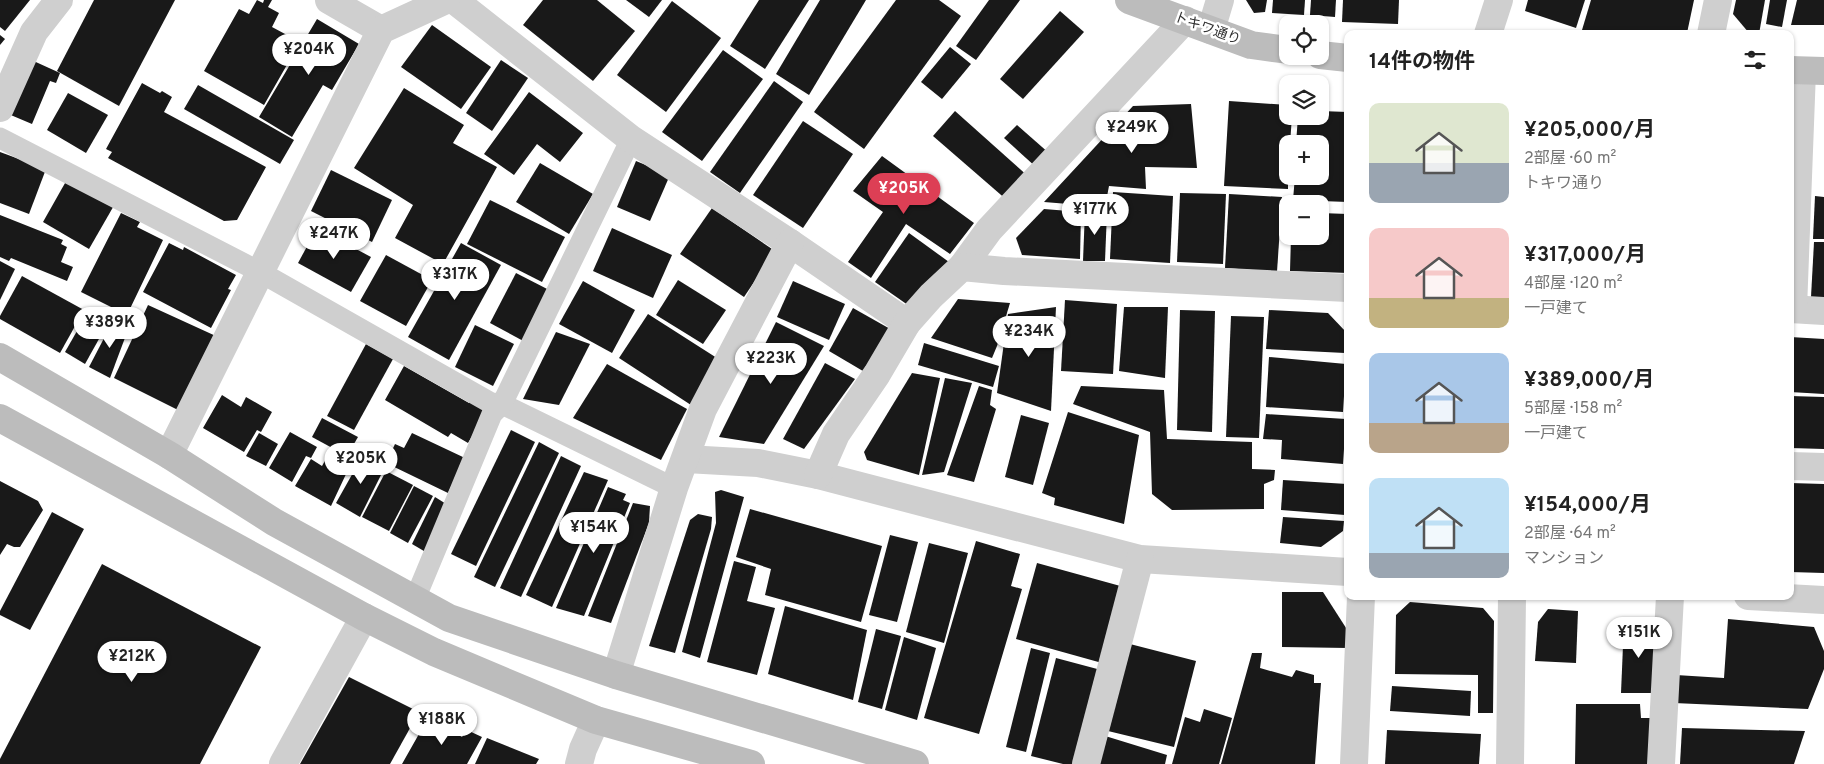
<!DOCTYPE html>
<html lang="ja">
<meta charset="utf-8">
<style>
:root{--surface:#fff;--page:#f2f2f2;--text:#222;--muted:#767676;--accent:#dd3f55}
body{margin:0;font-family:Overpass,"Noto Sans JP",sans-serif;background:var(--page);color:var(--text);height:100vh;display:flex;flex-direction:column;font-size:19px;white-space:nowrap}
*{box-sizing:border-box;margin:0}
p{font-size:16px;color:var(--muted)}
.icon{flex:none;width:28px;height:28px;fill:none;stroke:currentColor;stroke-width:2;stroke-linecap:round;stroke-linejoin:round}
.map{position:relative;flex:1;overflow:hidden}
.side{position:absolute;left:1344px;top:30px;width:450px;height:570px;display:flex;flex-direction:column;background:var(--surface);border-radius:10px;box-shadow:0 1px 4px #0004}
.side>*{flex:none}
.fabs{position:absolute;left:1279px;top:15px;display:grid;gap:10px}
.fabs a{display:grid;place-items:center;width:50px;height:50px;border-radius:10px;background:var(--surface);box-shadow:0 1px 4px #0004;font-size:25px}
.price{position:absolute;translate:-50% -42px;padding:0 11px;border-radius:18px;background:#fff;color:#222;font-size:16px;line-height:32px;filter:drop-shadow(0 1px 2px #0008)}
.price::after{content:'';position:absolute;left:50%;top:30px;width:15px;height:11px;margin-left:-8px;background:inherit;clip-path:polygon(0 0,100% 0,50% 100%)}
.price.current{background:var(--accent);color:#fff}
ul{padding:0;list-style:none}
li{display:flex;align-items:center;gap:15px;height:125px;padding:0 25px}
li span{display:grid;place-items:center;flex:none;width:140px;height:100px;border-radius:10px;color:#555}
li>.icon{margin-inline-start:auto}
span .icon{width:60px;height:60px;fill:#fffc;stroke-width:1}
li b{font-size:21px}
h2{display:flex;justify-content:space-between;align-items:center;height:60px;padding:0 25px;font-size:21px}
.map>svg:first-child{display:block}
.building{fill:#191919}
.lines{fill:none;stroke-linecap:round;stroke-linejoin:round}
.lane{stroke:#cfcfcf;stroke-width:21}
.street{stroke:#cfcfcf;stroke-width:28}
.secondary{stroke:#bcbcbc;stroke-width:28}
.labels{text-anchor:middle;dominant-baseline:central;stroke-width:5;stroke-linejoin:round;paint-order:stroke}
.street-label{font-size:14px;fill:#323232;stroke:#fff}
</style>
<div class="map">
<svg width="1824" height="764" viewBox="0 0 1824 764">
<rect width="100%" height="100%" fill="#fff"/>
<g class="building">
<polygon points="0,0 30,0 5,31 0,27"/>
<polygon points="94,0 175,0 119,106 57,71"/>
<polygon points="257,0 263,3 264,0 272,0 268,7 279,13 272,27 300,42 264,105 204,71 239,9 249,14"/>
<polygon points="543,0 597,0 635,31 593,81 523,25"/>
<polygon points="626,0 662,0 649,17"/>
<polygon points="759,0 809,0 765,69 730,46"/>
<polygon points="820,0 866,0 809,95 776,74"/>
<polygon points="896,0 939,0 961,16 864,149 814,112"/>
<polygon points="989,0 1020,0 976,60 956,46"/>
<polygon points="1246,0 1267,0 1265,12 1254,13"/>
<polygon points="1273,0 1305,0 1304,15 1272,13"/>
<polygon points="1311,0 1336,0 1335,17 1310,15"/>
<polygon points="1343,0 1399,0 1398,24 1342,22"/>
<polygon points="1528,0 1585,0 1576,28 1525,11"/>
<polygon points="1591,0 1694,0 1687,33 1582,30"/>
<polygon points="1736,0 1765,0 1759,34 1749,33 1733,14"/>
<polygon points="1770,0 1787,0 1782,27 1766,24"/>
<polygon points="1797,0 1824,0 1824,25 1791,25"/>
<polygon points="672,1 721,38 666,112 617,75"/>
<polygon points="1060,11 1084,32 1023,99 1000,79"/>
<polygon points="317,19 359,44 332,90 323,85 292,137 259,117"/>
<polygon points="432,25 491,67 461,109 401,67"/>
<polygon points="0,35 5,39 0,45"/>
<polygon points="950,47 971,64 942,99 921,82"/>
<polygon points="723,50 763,79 702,161 662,132"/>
<polygon points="27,58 60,73 56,83 50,81 32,124 6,113"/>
<polygon points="501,60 528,78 492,131 466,113"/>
<polygon points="774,81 803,102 740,193 710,172"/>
<polygon points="142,83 160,93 162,91 172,97 164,112 266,167 237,220 224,221 108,158 112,152 106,149"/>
<polygon points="198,85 294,140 280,164 184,109"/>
<polygon points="404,88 464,125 453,143 497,167 443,264 395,238 413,205 354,168"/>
<polygon points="529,92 583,133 560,162 537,144 514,175 484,154"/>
<polygon points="68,93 108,115 86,153 47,130"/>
<polygon points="1229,101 1288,105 1288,116 1292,116 1290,144 1288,144 1288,189 1224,186"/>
<polygon points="1191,104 1197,168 1145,167 1146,189 1109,186 1105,207 1044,202 1133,106"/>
<polygon points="955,111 1030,178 1008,201 933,136"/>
<polygon points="1320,111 1348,112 1348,202 1293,200 1295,176 1320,176 1320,144 1296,144 1298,116 1320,116"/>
<polygon points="803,121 853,154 803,228 753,195"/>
<polygon points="1017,125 1050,154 1037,168 1004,138"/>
<polygon points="0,152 46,169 29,214 0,203"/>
<polygon points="882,156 974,223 950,254 906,224 871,278 848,262 883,212 853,191"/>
<polygon points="636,161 670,175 650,221 617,207"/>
<polygon points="540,163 593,194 569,234 516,202"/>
<polygon points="331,170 392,200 372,242 311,211"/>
<polygon points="69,176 116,202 89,249 43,222"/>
<polygon points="1113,192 1173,196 1170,263 1110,259"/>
<polygon points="1180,193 1226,194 1223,264 1177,262"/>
<polygon points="1229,194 1282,197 1277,272 1225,268"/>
<polygon points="1815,196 1824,197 1824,239 1813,239"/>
<polygon points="490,200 565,237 542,282 467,244"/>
<polygon points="712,208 775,251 744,297 680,254"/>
<polygon points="1044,209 1081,212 1080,259 1022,255 1016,238"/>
<polygon points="1085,211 1107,212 1105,261 1083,261"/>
<polygon points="121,213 140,222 137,227 163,240 127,315 81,292"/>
<polygon points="1320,213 1348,214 1348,273 1290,271 1291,236 1320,236"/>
<polygon points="0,215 63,240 61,244 67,247 61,262 73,267 67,281 11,258 9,261 0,257"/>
<polygon points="317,228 371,257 351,292 298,263"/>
<polygon points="612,228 672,255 653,298 593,271"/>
<polygon points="909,233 949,262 915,310 875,282"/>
<polygon points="1814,242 1824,242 1824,298 1811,297"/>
<polygon points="169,243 183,250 184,247 236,275 228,289 231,290 211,328 143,292"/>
<polygon points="461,243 501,265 449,360 408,337"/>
<polygon points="386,255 432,280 406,326 360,301"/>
<polygon points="0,261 15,269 0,300"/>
<polygon points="516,273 553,292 527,343 490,323"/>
<polygon points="22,276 84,310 60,353 0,319 0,316"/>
<polygon points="678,280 726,310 703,344 656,315"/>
<polygon points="583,281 635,310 612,353 559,324"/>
<polygon points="793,281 845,304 829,340 777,317"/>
<polygon points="958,299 1010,303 997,346 992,358 931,338"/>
<polygon points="1065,300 1117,304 1113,374 1061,371"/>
<polygon points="148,305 218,337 186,414 114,378"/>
<polygon points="1056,307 1051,411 997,393 1008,314"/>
<polygon points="1124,307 1168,307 1165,378 1119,371"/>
<polygon points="853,308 892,330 868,374 829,351"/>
<polygon points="89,310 109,321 85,364 65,352"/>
<polygon points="1180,310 1215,311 1212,432 1177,430"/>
<polygon points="1269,310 1328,313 1346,332 1345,353 1266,349"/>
<polygon points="648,314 720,360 691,405 619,358"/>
<polygon points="1231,316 1264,317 1259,438 1226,437"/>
<polygon points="114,319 129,327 110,378 89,367"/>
<polygon points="776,322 824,346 764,444 719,437"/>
<polygon points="475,325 514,344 493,386 455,367"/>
<polygon points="556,332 590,344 559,405 523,399"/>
<polygon points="1790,337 1824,339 1824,394 1790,392"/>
<polygon points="924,343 999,366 993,387 918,365"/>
<polygon points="366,344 393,359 354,430 327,416"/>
<polygon points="1269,357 1346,364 1343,412 1266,407"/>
<polygon points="825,363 855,379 804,449 783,439"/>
<polygon points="607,364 687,409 661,460 573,418"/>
<polygon points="404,366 469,403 470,400 485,409 484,416 468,443 451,433 448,437 385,400"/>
<polygon points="912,373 940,378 919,475 867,460 864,452"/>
<polygon points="945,378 972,383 944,472 922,475"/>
<polygon points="979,386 992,390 990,405 996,409 974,482 947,475"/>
<polygon points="1081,386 1164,390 1167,439 1252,442 1252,469 1275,470 1274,480 1264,484 1264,509 1172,510 1152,494 1150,432 1073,404"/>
<polygon points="222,395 241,407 246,397 272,412 261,432 257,430 244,452 203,428"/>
<polygon points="1790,396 1824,397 1824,449 1790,448"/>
<polygon points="1068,412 1139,435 1124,524 1054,505 1055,498 1042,493"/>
<polygon points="1266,414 1346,419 1343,464 1281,459 1282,440 1263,439"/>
<polygon points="1021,415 1049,423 1033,485 1005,477"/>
<polygon points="322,418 358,437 347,456 312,437"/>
<polygon points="511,430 535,442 476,566 451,554"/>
<polygon points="290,432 317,447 311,458 306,456 292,482 269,468"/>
<polygon points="259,433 278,444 266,466 246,456"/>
<polygon points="412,433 465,458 448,493 386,463 395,444 404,448"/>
<polygon points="539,442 559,453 495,587 474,577"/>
<polygon points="363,455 386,465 360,517 336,503"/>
<polygon points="561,456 581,466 521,597 500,588"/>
<polygon points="311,459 322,466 326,459 347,472 331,506 295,486"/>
<polygon points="386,471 413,485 389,531 362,517"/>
<polygon points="584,472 608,480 552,607 526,595"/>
<polygon points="1283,480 1347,484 1345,515 1281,510"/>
<polygon points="0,481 38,501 43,510 20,547 14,547 7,544 0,555"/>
<polygon points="1790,483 1824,484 1824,573 1790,572"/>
<polygon points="414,486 433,496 408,543 390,533"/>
<polygon points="608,487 626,494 623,500 630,503 584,616 556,608"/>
<polygon points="721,490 744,497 700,658 682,652 716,523 715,492"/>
<polygon points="435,497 451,507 429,554 412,544"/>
<polygon points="633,503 650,506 649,523 611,623 588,616"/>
<polygon points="750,509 882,546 861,622 765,595 771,569 736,557"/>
<polygon points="52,512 84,529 30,630 0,615 0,611"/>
<polygon points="698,514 712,517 711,529 675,653 649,646 690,520"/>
<polygon points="1283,517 1344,521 1343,531 1321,547 1280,543"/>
<polygon points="890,535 918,542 897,622 869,615"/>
<polygon points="976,541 1020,554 1011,586 1022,589 979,734 924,718"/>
<polygon points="929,543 968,553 944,643 906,632"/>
<polygon points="734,561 756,567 747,601 775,608 757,675 707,662"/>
<polygon points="1037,563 1124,587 1102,663 1016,639"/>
<polygon points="102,564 261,647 200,764 0,764 0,759"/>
<polygon points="1282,592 1323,592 1348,631 1348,648 1282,647"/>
<polygon points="1410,602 1483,608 1494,621 1493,713 1478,713 1478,675 1395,674 1396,615"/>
<polygon points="785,606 867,630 853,700 768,674"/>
<polygon points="1548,609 1578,611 1576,663 1535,661 1538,622"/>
<polygon points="1728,619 1814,627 1824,651 1824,669 1808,709 1674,703 1676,675 1724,678"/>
<polygon points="1624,622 1647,623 1657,636 1655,693 1621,693"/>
<polygon points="876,629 901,636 882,709 858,702"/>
<polygon points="904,637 936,648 917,720 885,710"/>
<polygon points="1130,644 1196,661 1174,747 1108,731"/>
<polygon points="1031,648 1050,653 1026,752 1006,747"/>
<polygon points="1252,653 1262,653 1260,668 1292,677 1296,670 1314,675 1314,683 1321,683 1315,764 1221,764"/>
<polygon points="1056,658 1101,670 1076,764 1063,764 1031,756"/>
<polygon points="349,677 419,712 390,764 300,764"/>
<polygon points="1392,686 1471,691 1470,716 1390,711"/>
<polygon points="1576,704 1640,704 1641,718 1653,718 1651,764 1575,764"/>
<polygon points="1204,709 1232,718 1219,764 1172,764 1185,717 1200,722"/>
<polygon points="428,718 462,737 467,730 482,737 467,764 402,764"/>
<polygon points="1682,728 1805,731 1794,764 1680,764"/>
<polygon points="1387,730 1481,734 1479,764 1385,764"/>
<polygon points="1102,735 1167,755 1165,764 1093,764"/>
<polygon points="487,738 539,759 536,764 475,764"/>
</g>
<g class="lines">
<g class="lane">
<polyline points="0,138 260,272 491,403 502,404 674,488"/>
<polyline points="415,599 492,414 502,404 631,139"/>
</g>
<g class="street">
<polyline points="329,0 381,30"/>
<polyline points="454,0 631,139 790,243 907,323"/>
<polyline points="1211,30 1220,0"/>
<polyline points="1488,34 1499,0"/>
<polyline points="1711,34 1718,0"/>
<polyline points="0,108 34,32 59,0"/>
<polyline points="962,267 989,230 1185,20"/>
<polyline points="1790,309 1824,311"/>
<polyline points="1793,309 1802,71"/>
<polyline points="169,455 381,30 446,0"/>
<polyline points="686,459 758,463 818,475 1140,559 1348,572"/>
<polyline points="1790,466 1824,467"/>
<polyline points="818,475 836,434 877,374 907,323 931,296 962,267 1004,271 1348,288"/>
<polyline points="1748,596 1824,600"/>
<polyline points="616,675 674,488 703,409 790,243"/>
<polyline points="283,764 364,617"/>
<polyline points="579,764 583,749 596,720"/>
<polyline points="1086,764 1140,559"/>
<polyline points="1354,764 1361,596"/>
<polyline points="1510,764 1512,596"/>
<polyline points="1661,764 1670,596"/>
</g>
<g class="secondary">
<polyline points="1129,0 1251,45 1288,50"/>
<polyline points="1320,55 1348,58"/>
<polyline points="1790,70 1824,71"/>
<polyline points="0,357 169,455 274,522 449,618 616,675 915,764"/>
<polyline points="0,418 364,617 434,652 596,720 751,764"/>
</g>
</g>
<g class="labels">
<g class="street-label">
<text transform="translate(1207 29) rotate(20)">トキワ通り</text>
</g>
</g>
</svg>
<div class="fabs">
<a><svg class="icon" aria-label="locate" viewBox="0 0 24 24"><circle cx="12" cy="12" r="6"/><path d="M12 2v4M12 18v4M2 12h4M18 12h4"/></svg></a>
<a><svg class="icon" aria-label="layers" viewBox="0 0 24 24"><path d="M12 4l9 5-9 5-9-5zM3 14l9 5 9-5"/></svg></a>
<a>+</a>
<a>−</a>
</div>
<b class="price" style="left:309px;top:76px">¥204K</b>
<b class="price" style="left:1132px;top:154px">¥249K</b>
<b class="price current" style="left:904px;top:215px">¥205K</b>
<b class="price" style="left:1095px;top:236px">¥177K</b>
<b class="price" style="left:334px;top:260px">¥247K</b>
<b class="price" style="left:455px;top:301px">¥317K</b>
<b class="price" style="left:110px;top:349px">¥389K</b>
<b class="price" style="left:1029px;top:358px">¥234K</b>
<b class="price" style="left:771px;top:385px">¥223K</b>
<b class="price" style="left:361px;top:485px">¥205K</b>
<b class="price" style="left:594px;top:554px">¥154K</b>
<b class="price" style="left:1639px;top:659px">¥151K</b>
<b class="price" style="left:132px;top:683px">¥212K</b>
<b class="price" style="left:442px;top:746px">¥188K</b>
<section class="side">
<h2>14件の物件<svg class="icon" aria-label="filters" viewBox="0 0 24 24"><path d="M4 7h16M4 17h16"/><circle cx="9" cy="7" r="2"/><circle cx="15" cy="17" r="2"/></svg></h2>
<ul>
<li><span style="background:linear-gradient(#dfe7d0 60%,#9aa5b1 0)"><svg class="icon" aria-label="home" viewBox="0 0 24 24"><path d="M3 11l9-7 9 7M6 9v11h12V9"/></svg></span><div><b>¥205,000/月</b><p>2部屋 · 60 m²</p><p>トキワ通り</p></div></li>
<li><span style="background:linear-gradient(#f6c9c9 70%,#c2b280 0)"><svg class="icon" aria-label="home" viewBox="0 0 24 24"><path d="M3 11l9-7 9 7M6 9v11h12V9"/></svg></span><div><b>¥317,000/月</b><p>4部屋 · 120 m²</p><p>一戸建て</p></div></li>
<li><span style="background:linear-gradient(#a9c7e8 70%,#b9a48a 0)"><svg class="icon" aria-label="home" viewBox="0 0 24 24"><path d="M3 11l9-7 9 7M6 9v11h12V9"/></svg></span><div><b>¥389,000/月</b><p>5部屋 · 158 m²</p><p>一戸建て</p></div></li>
<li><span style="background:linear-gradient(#bfe0f5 75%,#9aa5b1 0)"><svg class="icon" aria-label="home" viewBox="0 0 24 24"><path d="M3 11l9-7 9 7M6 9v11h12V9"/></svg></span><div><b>¥154,000/月</b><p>2部屋 · 64 m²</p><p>マンション</p></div></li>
</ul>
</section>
</div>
